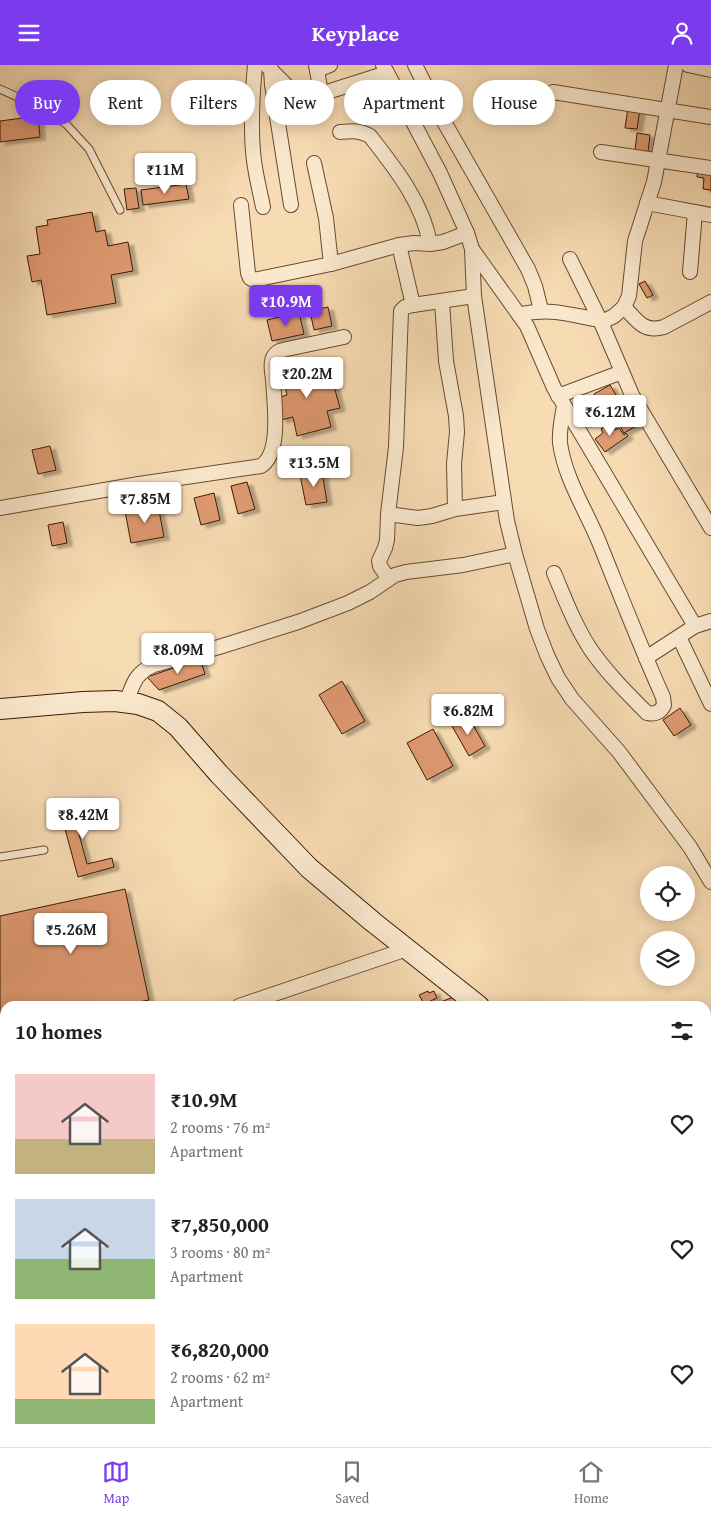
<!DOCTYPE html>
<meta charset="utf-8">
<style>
:root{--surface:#fff;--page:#f6f6f6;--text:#222;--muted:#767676;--line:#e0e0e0;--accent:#7c3aed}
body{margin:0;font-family:"Gentium Book Plus",serif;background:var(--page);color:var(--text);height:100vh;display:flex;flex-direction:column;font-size:19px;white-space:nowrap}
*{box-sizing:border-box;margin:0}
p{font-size:16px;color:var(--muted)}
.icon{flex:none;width:28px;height:28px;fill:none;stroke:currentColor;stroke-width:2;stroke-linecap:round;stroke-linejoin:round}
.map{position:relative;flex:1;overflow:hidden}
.panel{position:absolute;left:0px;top:936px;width:711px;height:446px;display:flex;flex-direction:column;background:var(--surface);border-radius:15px 15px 0 0;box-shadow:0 2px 12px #0003}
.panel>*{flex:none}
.guide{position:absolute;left:15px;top:15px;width:681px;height:45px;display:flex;gap:10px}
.controls{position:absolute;left:640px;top:801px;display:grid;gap:10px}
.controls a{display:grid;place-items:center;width:55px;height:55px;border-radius:50%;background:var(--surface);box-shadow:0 2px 12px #0003;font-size:25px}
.price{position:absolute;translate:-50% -42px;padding:0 11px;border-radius:5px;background:#fff;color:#222;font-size:16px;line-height:32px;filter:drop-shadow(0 1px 2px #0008)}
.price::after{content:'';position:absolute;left:50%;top:30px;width:15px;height:11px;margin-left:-8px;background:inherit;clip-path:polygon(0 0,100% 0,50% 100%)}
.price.active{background:var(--accent);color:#fff}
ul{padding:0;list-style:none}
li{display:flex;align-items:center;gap:15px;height:125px;padding:0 15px}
li span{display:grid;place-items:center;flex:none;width:140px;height:100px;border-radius:0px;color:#555}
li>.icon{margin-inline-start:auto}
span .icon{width:60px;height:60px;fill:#fffc;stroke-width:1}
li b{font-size:21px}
h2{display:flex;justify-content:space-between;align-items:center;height:60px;padding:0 15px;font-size:21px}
.tag{padding:0 18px;border-radius:22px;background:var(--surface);box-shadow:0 2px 12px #0003;font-size:18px;line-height:45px}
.tag.active{background:var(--accent);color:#fff}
header{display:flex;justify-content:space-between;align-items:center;height:65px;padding:0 15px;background:var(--accent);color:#fff;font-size:22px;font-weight:700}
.tab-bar{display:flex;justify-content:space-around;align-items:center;height:70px;border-top:1px solid var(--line);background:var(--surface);font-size:14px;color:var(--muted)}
.tab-bar a{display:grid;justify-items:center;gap:2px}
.tab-bar .active{color:var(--accent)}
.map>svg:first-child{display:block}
.building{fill:#df9971;stroke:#381c02;filter:url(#shadow)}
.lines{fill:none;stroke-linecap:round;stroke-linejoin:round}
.lane-casing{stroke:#684c2e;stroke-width:9}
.street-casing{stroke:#684c2e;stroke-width:16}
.secondary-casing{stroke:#381c02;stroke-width:22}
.lane{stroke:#fae8ce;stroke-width:7}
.street{stroke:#fae8ce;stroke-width:14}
.secondary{stroke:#fae8ce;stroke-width:20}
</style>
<header><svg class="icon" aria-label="menu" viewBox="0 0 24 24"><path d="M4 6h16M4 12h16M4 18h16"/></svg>Keyplace<svg class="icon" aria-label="person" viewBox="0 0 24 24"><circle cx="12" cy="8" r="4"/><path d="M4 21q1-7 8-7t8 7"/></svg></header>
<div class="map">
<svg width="711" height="1382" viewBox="0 0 711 1382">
<defs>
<filter id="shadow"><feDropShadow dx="5.5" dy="3" stdDeviation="1" flood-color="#0004"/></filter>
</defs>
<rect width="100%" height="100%" fill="#f7dbb3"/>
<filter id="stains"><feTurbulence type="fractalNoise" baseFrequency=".004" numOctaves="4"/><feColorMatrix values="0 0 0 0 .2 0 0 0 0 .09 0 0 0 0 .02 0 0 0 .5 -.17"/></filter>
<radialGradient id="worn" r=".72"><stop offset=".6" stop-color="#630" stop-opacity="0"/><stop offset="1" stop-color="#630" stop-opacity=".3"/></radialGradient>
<g class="building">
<polygon points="628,42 640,44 637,64 625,63"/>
<polygon points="38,51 40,72 0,77 0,56"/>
<polygon points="637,68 650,70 648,88 635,86"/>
<polygon points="698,104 711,105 711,125 703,124 704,113 697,112"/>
<polygon points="186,119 189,134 143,140 141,125"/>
<polygon points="136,123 139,143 127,145 124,124"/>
<polygon points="92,147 96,167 105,165 108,181 128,177 133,206 111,210 116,238 47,250 41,215 32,217 27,191 40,189 36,162 48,160 47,155"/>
<polygon points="645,216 653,230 647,233 639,219"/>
<polygon points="328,242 332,261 314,265 310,246"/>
<polygon points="299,247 304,269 272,276 267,255"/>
<polygon points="314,296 320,317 332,314 340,343 327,346 331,362 297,371 293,352 281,355 276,333 287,330 281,305"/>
<polygon points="610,320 616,330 600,339 594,329"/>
<polygon points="623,335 638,360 624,368 610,343"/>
<polygon points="589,340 597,352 585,359 577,347"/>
<polygon points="610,358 615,365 619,363 624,370 626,368 628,371 605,387 595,374 603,368 601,364"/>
<polygon points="50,381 56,405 38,409 32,385"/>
<polygon points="322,406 327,437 306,440 300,410"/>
<polygon points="247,417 255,444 238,449 231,421"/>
<polygon points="214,428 220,455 201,460 194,433"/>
<polygon points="158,440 164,472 131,478 125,446"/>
<polygon points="63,457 67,478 52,481 48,460"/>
<polygon points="200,594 205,609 159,625 147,612"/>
<polygon points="342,616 365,656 342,669 319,630"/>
<polygon points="680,643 691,660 674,671 663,655"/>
<polygon points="468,651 485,681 469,691 452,661"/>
<polygon points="433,664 453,701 427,715 407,678"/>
<polygon points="98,739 101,752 76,758 87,799 112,793 114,802 78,812 61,749"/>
<polygon points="125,824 149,935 117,941 5,941 5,965 0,966 0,851"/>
<polygon points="428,926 429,928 434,926 437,933 424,939 419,930"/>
<polygon points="456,931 459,939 454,941 430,941"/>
<rect x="0" y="1157" width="5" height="72"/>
</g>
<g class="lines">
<g class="lane-casing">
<g id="lane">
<polyline points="0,24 41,43 66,59 89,84 120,145"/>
<polyline points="0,792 44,785"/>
</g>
</g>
<g class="street-casing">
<g id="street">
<path d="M255 0C252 32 250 64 254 96 256 111 260 127 263 142"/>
<polyline points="266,0 298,32 305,34 387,8"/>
<polyline points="316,0 321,28"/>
<polyline points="383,0 440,108 467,168 472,184 474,231 507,456 515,489 537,564 547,590 558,613 572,634 619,687 690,782 711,817"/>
<polyline points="415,0 443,55 528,204 535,221 541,245"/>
<polyline points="688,0 711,5"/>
<polyline points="271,4 272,20 291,140"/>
<polyline points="317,5 330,0"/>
<polyline points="553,27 711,52"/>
<path d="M340 67C352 66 360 65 370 71 395 103 423 138 430 179"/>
<polyline points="601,87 711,103"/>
<polyline points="314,98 326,153 331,199"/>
<polyline points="647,138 711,150"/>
<polyline points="241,140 248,208 250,213 254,215 331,199 399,180 414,178 430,179 443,177 467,168"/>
<polyline points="399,180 413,240"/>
<polyline points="472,184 527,261 554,323 695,561"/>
<polyline points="570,194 600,255 632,330 711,463"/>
<polyline points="690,207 695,147"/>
<polyline points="442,237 446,296 456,351 457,367 454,399 455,444"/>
<path d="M624 242C637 255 643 268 664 262L711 237"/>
<path d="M519 250C548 242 571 250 600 255H606L614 251 624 242 629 231 635 176 654 117 676 0"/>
<polyline points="558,331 622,307"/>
<path d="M0 443 139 419 261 401C282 388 274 336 273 314 272 307 270 297 274 291 277 286 282 285 287 284L344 272"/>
<polyline points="388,449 418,453 432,451 455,444 504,437"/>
<path d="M554 508C565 534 575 561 591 585 607 608 627 628 647 648 655 650 661 647 664 640L663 632C640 581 620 529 599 477 586 445 565 414 560 378 559 365 562 353 564 341"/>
<polyline points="388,513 380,501 379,496 385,483 387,475 388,449 396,382 401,246 405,242 413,240 474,231"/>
<polyline points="679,572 711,639"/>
<polyline points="646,593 695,561 711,556"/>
<path d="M126 638C133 619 135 608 154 600L219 582 298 557 348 538 370 527 395 510 406 507 463 500 515 489"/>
<polyline points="239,941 407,884"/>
<polyline points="0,1000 5,999"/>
</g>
</g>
<g class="secondary-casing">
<g id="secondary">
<polyline points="0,644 83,637 115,636 138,639 158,646 178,662 219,709 309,803 373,857 479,941"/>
<polyline points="706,1155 711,1159"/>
</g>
</g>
<use href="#lane" class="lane"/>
<use href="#street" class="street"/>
<use href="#secondary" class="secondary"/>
</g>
<rect width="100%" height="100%" filter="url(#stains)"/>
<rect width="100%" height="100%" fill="url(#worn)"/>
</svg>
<div class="controls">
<a><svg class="icon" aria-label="locate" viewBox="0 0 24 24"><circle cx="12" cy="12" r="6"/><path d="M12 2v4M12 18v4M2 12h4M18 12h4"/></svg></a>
<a><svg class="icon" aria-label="layers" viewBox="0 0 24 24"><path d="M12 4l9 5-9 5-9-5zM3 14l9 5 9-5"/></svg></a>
</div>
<b class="price" style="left:165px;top:130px">₹11M</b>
<b class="price active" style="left:286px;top:262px">₹10.9M</b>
<b class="price" style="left:307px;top:334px">₹20.2M</b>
<b class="price" style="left:610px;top:372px">₹6.12M</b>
<b class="price" style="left:314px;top:423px">₹13.5M</b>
<b class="price" style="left:145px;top:459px">₹7.85M</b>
<b class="price" style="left:178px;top:610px">₹8.09M</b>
<b class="price" style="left:468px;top:671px">₹6.82M</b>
<b class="price" style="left:83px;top:775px">₹8.42M</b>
<b class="price" style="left:71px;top:890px">₹5.26M</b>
<div class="guide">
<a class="tag active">Buy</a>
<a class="tag">Rent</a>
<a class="tag">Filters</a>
<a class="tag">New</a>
<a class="tag">Apartment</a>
<a class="tag">House</a>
</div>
<section class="panel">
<h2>10 homes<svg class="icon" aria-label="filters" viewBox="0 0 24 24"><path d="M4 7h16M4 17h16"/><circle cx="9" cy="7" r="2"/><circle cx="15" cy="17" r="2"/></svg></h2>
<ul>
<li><span style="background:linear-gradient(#f6c9c9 65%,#c2b280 0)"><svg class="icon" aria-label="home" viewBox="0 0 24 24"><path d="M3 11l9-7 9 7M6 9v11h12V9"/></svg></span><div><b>₹10.9M</b><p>2 rooms · 76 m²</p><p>Apartment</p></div><svg class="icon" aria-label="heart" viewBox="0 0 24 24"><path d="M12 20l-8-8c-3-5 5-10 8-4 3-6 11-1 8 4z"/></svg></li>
<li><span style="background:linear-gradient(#c9d6e8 60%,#8fb573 0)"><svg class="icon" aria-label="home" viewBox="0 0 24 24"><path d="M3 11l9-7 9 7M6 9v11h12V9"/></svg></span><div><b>₹7,850,000</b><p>3 rooms · 80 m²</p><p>Apartment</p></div><svg class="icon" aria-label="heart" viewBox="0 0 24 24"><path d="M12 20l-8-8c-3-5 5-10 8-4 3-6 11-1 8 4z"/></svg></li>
<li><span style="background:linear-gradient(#ffd9b3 75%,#8fb573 0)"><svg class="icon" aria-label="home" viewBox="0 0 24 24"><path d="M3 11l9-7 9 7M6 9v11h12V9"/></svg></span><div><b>₹6,820,000</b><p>2 rooms · 62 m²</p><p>Apartment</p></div><svg class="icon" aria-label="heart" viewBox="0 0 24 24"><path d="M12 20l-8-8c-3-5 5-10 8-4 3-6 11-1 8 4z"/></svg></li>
</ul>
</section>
</div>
<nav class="tab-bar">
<a class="active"><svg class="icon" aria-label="map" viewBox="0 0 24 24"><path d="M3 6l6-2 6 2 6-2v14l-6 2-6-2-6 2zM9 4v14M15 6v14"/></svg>Map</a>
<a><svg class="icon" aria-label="saved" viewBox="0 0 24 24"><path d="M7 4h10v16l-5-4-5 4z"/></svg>Saved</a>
<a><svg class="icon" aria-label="home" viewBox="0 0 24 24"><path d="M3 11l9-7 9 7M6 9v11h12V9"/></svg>Home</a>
</nav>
